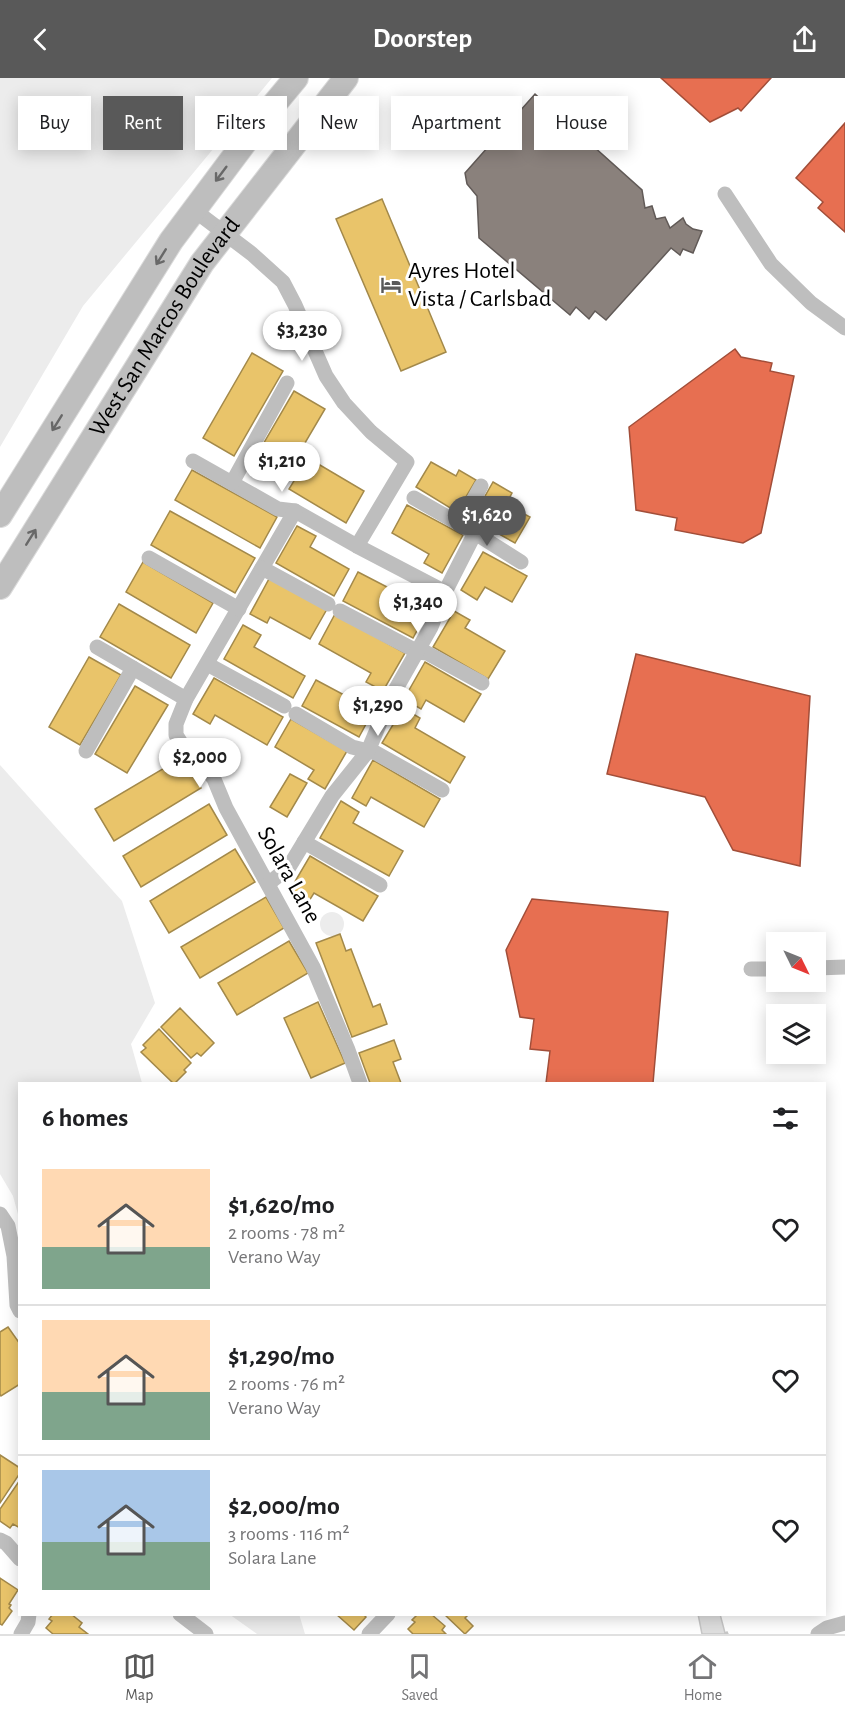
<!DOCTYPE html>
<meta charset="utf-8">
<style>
:root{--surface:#fff;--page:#f2f2f2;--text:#202124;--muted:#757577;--line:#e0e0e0;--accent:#595959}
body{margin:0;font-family:"Alegreya Sans",sans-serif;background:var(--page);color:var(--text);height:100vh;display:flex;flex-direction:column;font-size:22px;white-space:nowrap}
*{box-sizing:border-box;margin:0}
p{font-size:20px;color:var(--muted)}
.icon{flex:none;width:33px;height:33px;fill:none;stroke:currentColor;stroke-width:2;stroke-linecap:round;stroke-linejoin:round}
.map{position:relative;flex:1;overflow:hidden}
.sheet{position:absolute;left:18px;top:1004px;width:808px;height:534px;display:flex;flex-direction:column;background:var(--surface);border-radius:0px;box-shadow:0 3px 15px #0003}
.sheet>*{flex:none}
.hud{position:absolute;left:18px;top:18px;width:810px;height:54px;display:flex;gap:12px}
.needle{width:39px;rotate:133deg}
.tools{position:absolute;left:766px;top:854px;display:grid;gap:12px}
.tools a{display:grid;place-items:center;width:60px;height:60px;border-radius:0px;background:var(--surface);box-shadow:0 3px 15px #0003;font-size:30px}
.price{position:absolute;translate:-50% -51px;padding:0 14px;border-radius:21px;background:#fff;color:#222;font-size:20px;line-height:39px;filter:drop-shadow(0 2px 3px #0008)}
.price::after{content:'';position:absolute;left:50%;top:36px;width:18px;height:14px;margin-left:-9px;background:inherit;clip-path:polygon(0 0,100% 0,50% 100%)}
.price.on{background:var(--accent);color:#fff}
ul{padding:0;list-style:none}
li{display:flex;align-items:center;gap:18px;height:150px;padding:0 24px}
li+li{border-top:2px solid var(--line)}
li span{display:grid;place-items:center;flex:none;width:168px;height:120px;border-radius:0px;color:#555}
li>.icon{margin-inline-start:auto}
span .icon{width:72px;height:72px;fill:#fffc;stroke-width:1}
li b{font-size:26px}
h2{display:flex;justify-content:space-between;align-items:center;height:72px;padding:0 24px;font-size:26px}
.chip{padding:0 21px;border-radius:0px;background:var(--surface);box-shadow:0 3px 15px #0003;font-size:21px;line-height:54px}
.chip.on{background:var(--accent);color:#fff}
header{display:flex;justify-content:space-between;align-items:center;height:78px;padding:0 24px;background:var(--accent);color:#fff;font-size:27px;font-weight:700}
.menu{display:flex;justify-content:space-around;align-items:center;height:84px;border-top:2px solid var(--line);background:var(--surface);font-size:16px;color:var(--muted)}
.menu a{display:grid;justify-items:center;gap:3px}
.menu .on{color:var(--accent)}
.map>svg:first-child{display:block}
.green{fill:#ececec}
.homes{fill:#e9c46a;stroke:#a3894a;stroke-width:1.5}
.shops{fill:#e76f51;stroke:#a24e39;stroke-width:1.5}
.industry{fill:#8a817c;stroke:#615a57;stroke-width:1.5}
.building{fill:#dfdfdf;stroke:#c7c7c7;stroke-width:1.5}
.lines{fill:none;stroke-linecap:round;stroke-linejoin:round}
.primary-casing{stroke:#dbdbdb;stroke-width:26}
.street{stroke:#bebebe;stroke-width:15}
.primary{stroke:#bebebe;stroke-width:24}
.oneway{stroke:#686868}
.labels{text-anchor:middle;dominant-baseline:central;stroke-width:6;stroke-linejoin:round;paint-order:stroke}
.poi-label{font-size:24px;fill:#000;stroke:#fff;text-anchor:start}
.street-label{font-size:24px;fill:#000;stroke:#fff}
</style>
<header><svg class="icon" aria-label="back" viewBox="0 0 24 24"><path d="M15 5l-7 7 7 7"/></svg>Doorstep<svg class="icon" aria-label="share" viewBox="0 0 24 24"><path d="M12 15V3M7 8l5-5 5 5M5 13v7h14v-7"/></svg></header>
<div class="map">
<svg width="845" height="1556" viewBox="0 0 845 1556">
<rect width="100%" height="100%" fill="#fff"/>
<g class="green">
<polygon points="0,0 272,0 83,228 0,369"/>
<polygon points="0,687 122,823 155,925 131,966 142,1005 20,1005 19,1140 13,1118 0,1096"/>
<circle cx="332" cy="846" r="12"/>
<polygon points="229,1536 299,1536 305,1556 257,1556"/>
</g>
<g class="homes">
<polygon points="382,121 446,274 401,293 336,141"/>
<polygon points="252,275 283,293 234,378 203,360"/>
<polygon points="294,313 325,331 282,404 251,387"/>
<polygon points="308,380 364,413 346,445 289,411"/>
<polygon points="431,384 456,398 459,392 476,402 457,434 416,409"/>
<polygon points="192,392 277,439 260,470 175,422"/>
<polygon points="493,404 512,415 506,426 530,439 515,465 472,441"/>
<polygon points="407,427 463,457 442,495 424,485 429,476 392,455"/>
<polygon points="170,433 255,480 235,515 151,467"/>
<polygon points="297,448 316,458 310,469 349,491 334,518 276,485"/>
<polygon points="483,474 527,498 512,524 485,509 477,522 461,512"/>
<polygon points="143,484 213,525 196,555 126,514"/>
<polygon points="358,494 412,522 417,513 434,521 413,560 343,523"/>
<polygon points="270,499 327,531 310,561 270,539 267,545 250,536"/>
<polygon points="119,526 190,567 171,600 100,559"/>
<polygon points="454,533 470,542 465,550 505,573 488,601 433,569"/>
<polygon points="335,536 405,575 383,613 366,604 371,595 319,566"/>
<polygon points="243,547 261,557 254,569 305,598 293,620 224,581"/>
<polygon points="89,579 121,597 80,667 49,649"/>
<polygon points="425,584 481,616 464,644 426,622 421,631 404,621"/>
<polygon points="214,600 283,639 267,667 215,637 210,646 193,636"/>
<polygon points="316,602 359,625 365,614 379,622 359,659 302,628"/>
<polygon points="135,608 168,627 127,695 95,676"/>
<polygon points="403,630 420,640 415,650 465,679 450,705 382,665"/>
<polygon points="291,641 347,673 325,711 308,701 314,692 275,669"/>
<polygon points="183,679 201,710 114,763 95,731"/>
<polygon points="373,682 440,721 424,749 371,719 366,728 352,720"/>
<polygon points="290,696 307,705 287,739 270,729"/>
<polygon points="341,723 359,734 353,745 403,773 389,798 320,760"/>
<polygon points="209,726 227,757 141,809 123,778"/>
<polygon points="235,771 255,804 169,855 150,823"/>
<polygon points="310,778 378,818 363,843 314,815 309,823 290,812"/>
<polygon points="266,819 284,850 200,900 181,869"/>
<polygon points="340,856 346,873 351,871 373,929 380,926 387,946 352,959 316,865"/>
<polygon points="289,863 308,895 237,937 218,905"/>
<polygon points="318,924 345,985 311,1000 284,940"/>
<polygon points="180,930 214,965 201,978 197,975 191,980 161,949"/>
<polygon points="159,951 191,985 184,992 186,994 175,1005 173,1005 141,974 146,970 143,967"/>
<polygon points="394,962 401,981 393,984 401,1005 370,1005 359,975"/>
<polygon points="8,1249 20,1266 20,1306 1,1318 0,1316 0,1254"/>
<polygon points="0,1377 20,1390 20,1395 0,1425"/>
<polygon points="20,1402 20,1450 13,1446 10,1450 0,1443 0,1431"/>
<polygon points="0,1500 18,1512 9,1526 11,1527 9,1530 12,1533 2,1547 0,1546"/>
<polygon points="53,1536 71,1536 82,1545 79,1549 88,1556 53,1556 46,1550 52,1543 49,1541"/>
<polygon points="336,1536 363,1536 366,1539 354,1552"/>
<polygon points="418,1536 431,1536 445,1548 442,1552 446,1556 413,1556 408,1551 415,1544 412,1542"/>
<polygon points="444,1536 469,1536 465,1540 473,1548 465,1556"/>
</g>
<g class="shops">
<polygon points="661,0 771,0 741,33 738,30 710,44"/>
<polygon points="845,45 845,154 818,130 823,124 796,100"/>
<polygon points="735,271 741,279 772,285 770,293 794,298 761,455 743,465 675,452 677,440 636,432 629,349"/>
<polygon points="636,576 810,618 800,788 733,772 705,719 607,696"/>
<polygon points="532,821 668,834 653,1005 546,1005 550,973 530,971 534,941 520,939 506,872"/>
</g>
<polygon class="industry" points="535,16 642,112 645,130 652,128 656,141 665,139 670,150 683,140 686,146 693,151 702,153 693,175 683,171 680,177 671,170 606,242 595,233 589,241 576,229 570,237 479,160 477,118 467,106 465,95"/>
<polygon class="building" points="698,1536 720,1536 725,1555 727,1554 728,1556 702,1556"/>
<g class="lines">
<g class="primary-casing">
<g id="primary">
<polyline points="0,437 171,163 266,36 296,0"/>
<path id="s1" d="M0 509 202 185 346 0"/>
</g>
</g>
<g class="street">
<polyline points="725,116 771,186 811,225 845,250"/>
<polyline points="194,132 252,176 283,204 295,227 326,298 344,325 371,354 407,384 357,468"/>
<polyline points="193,383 278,431 295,433 357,468 445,514"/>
<polyline points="232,405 287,305"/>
<polyline points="414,420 475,455 521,484"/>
<polyline points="295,433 186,621 176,646 176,657 181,665 204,688 214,701 226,730 313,889 348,972 360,1005"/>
<polyline points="149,480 239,531"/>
<polyline points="262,490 328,526"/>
<polyline points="340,533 418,574 427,575 482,605"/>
<polyline points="97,569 186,621"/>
<polyline points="207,586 284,628"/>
<polyline points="296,636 352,669 376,675 442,712"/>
<polyline points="86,673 133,590"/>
<polyline points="304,764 380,807"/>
<polyline points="268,806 289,789 332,718 368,673 389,623 431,549 445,514 475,455 464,439 481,408"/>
<polyline points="816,890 845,889"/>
<polyline points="751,891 777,891"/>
<polyline points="0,1136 8,1148 14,1178 17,1227 20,1233"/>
<polyline points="0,1462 6,1465 20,1481"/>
<polyline points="180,1536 206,1556"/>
<polyline points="21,1556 28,1544 29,1536"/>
<polyline points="369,1556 388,1536"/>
<polyline points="818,1556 827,1550 845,1545"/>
</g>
<use href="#primary" class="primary"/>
</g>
<defs><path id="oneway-shaft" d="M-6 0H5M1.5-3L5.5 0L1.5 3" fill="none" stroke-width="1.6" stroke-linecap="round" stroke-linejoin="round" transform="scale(1.5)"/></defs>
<g class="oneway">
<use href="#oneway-shaft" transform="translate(221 96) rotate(127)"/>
<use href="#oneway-shaft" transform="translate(161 179) rotate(122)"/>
<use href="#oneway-shaft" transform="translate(57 345) rotate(122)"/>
<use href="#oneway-shaft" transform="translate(31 459) rotate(-58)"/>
</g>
<defs>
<g id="hotel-bare" transform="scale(1.62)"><path d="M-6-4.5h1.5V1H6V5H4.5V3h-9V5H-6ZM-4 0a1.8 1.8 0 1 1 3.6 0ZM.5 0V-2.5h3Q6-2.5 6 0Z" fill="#595959" stroke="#fff" stroke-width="2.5" paint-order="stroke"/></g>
</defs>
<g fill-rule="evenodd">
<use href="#hotel-bare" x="391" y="207"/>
</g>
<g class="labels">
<g class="poi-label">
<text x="408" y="193">Ayres Hotel<tspan x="408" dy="28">Vista / Carlsbad</tspan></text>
</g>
<g class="street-label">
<text stroke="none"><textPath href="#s1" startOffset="308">West San Marcos Boulevard</textPath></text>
<text transform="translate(289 797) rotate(61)">Solara Lane</text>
</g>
</g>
</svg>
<div class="tools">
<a><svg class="needle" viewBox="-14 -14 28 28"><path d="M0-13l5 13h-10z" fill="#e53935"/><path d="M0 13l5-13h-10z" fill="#757577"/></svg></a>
<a><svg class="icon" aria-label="layers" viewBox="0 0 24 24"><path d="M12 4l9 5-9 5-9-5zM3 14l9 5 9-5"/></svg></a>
</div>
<b class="price" style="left:302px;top:284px">$3,230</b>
<b class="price" style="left:282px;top:415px">$1,210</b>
<b class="price on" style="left:487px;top:469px">$1,620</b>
<b class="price" style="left:418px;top:556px">$1,340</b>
<b class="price" style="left:378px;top:659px">$1,290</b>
<b class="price" style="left:200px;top:711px">$2,000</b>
<div class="hud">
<a class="chip">Buy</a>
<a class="chip on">Rent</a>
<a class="chip">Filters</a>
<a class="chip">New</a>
<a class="chip">Apartment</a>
<a class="chip">House</a>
</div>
<section class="sheet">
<h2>6 homes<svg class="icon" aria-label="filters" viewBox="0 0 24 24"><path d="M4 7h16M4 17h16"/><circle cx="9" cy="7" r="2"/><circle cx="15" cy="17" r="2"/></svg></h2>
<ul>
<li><span style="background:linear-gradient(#ffd9b3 65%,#7fa58c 0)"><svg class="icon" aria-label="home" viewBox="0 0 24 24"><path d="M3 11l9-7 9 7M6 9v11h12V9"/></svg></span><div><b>$1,620/mo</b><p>2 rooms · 78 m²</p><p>Verano Way</p></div><svg class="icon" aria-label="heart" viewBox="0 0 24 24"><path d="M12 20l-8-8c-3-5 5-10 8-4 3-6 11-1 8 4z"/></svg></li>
<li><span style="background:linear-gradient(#ffd9b3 60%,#7fa58c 0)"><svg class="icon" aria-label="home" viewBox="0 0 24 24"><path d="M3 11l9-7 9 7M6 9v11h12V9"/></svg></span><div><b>$1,290/mo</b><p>2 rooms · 76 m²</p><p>Verano Way</p></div><svg class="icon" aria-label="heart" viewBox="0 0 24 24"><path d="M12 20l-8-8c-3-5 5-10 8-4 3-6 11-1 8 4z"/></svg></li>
<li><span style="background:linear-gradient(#a9c7e8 60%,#7fa58c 0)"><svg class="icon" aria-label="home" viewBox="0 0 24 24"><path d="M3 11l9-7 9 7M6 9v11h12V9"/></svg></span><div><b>$2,000/mo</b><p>3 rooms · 116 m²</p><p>Solara Lane</p></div><svg class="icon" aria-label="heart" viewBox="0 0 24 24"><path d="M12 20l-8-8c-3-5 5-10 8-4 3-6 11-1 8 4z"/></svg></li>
</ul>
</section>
</div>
<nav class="menu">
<a class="on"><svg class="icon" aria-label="map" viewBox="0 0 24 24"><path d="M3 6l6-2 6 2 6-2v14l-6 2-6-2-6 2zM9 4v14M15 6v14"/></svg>Map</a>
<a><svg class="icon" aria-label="saved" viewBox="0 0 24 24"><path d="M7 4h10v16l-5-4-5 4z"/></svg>Saved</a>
<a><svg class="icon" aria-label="home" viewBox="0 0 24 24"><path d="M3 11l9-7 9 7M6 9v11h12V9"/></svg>Home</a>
</nav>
